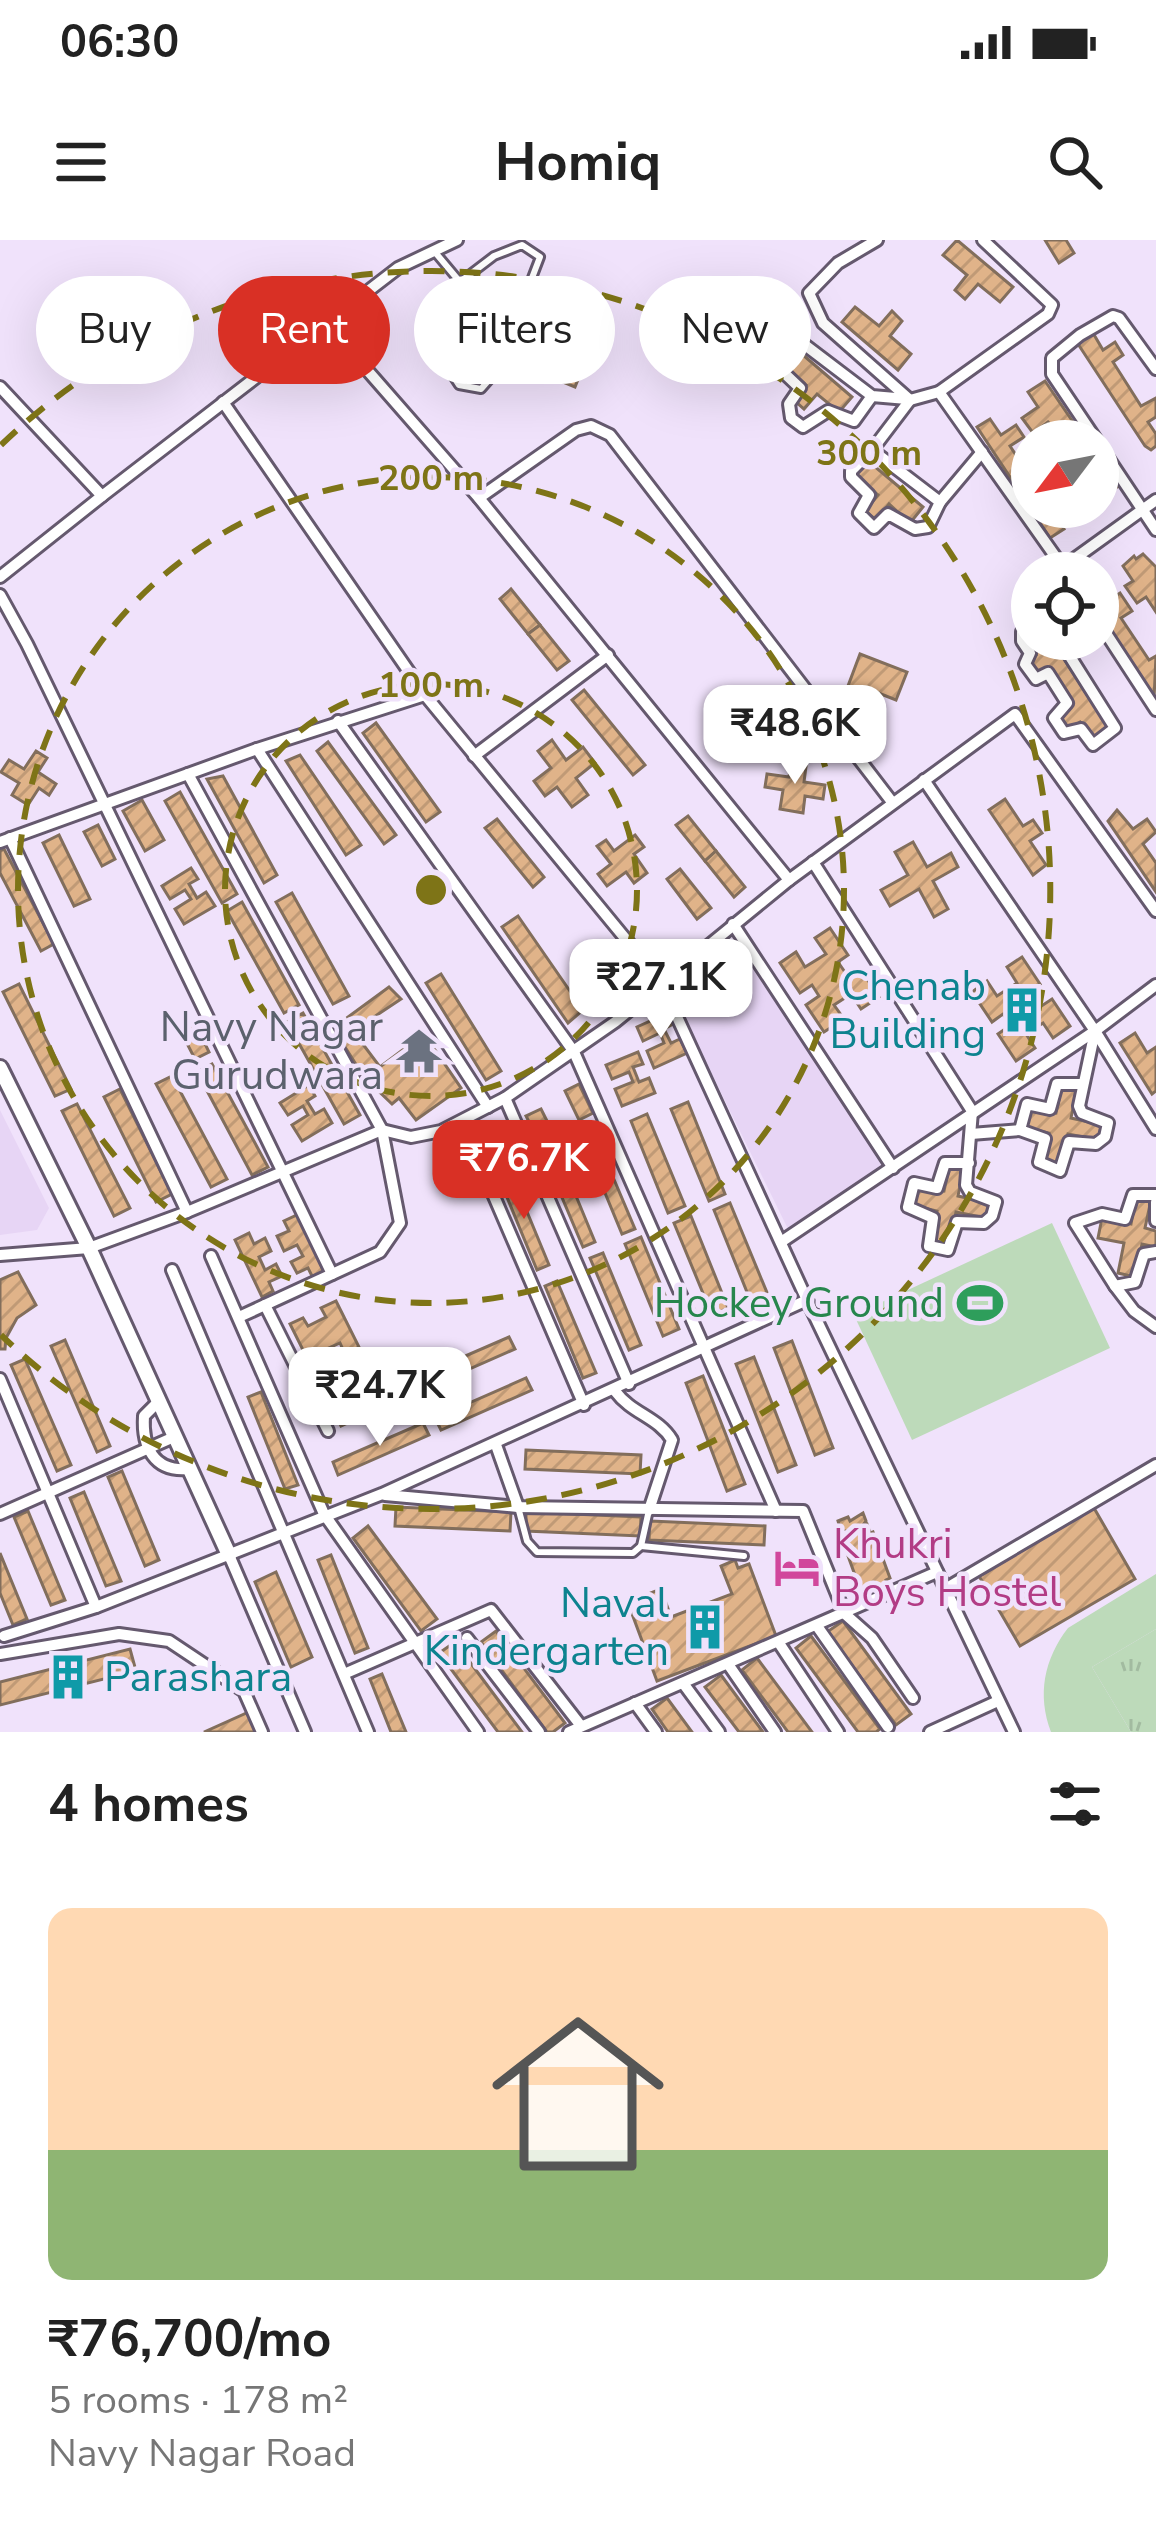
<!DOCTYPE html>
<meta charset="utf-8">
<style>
:root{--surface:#fff;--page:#f2f2f2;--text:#222;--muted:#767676;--accent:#d93025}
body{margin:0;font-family:"Nunito Sans",sans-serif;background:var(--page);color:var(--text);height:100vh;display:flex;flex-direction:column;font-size:45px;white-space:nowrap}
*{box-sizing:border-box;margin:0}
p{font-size:39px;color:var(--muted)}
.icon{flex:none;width:66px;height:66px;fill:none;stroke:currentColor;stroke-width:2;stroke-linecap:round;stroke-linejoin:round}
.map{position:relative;height:1492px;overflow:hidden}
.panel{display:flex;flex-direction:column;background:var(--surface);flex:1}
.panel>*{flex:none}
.top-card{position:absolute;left:36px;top:36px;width:1086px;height:108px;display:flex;gap:24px}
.needle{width:78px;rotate:238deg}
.buttons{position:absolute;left:1011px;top:180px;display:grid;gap:24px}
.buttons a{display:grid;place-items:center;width:108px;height:108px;border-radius:50%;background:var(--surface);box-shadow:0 12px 48px #0002;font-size:60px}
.price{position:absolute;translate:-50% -102px;padding:0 27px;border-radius:24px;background:#fff;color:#222;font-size:39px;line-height:78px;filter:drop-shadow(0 3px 6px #0008)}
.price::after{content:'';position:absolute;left:50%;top:72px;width:36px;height:27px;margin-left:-18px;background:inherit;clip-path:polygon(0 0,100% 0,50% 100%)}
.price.on{background:var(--accent);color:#fff}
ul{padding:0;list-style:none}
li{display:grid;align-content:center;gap:24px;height:636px;padding:0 48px}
li span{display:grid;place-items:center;height:372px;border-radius:24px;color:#555}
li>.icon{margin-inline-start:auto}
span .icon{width:216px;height:216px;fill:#fffc;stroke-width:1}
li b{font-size:51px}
h2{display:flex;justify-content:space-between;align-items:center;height:144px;padding:0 48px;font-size:51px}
.pill{padding:0 42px;border-radius:54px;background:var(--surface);box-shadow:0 12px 48px #0002;font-size:42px;line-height:108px}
.pill.on{background:var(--accent);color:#fff}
.status{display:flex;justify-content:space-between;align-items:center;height:84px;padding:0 60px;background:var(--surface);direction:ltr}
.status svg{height:33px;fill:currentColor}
header{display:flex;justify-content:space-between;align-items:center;height:156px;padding:0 48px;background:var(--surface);font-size:54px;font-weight:700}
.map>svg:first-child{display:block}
.built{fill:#e7d5f5}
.grass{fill:url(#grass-tufts)}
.park{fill:#bddaba}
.building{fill:url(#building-hatch);stroke:#826e5c;stroke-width:3}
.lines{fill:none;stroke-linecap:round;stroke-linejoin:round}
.service-casing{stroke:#65596e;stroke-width:12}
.minor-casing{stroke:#65596e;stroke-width:16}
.tertiary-casing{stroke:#65596e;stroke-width:20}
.service{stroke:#fff;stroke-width:6}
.minor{stroke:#fff;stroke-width:10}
.tertiary{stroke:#fff;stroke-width:14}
.ring{fill:none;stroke:#7e7417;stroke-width:6;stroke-dasharray:21 15}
.labels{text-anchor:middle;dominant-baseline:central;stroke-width:9;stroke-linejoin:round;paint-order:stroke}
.culture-label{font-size:42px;fill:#0d838f;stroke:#f0e2fb;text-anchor:end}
.worship-label{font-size:42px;fill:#5b616d;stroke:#f0e2fb;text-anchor:end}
.leisure-label{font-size:42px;fill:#27864d;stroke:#f0e2fb;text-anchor:end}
.hotel-label{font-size:42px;fill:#b23c85;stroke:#f0e2fb;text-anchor:start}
.centre{fill:#7e7417;stroke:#f0e2fb;stroke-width:6}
.ring-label{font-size:36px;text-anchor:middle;font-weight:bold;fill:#7e7417;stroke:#f0e2fb;stroke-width:9;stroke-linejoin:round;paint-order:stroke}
</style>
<div class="status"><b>06:30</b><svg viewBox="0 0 49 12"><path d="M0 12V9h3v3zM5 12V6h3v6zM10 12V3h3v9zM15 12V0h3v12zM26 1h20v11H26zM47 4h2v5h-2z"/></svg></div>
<header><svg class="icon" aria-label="menu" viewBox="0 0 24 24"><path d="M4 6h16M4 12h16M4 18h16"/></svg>Homiq<svg class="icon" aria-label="search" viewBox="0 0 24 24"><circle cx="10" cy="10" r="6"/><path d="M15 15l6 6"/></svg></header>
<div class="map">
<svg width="1156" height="1492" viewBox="0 0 1156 1492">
<defs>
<pattern id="grass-tufts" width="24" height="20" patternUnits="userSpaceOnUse" patternTransform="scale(3)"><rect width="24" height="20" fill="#bddaba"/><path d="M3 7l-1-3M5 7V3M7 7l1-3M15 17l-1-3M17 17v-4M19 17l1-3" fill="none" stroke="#a2bba0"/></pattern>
<pattern id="building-hatch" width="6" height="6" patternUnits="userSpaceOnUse" patternTransform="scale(3)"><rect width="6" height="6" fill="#e0b389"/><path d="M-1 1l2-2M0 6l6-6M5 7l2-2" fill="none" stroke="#c09a76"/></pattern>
</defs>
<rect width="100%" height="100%" fill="#f0e2fb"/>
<g class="built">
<polygon points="736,696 888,927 789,991 671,751"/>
<polygon points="0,870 49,968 37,990 0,995"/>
</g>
<polygon class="grass" points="1156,1389 1156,1492 1131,1492 1092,1427"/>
<g class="park">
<polygon points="1052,983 1110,1108 912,1200 854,1075"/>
<path d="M1156 1334V1389L1092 1427 1131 1492H1051C1037 1455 1044 1419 1068 1388Z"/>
</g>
<g class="building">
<polygon points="957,0 1013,47 1000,62 978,44 965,59 955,50 967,35 943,15"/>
<polygon points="1045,0 1066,0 1074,13 1059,23"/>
<polygon points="554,57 603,77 575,147 553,138 569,98 542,87"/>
<polygon points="855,67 879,86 892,71 902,81 890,96 911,114 898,130 842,82"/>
<polygon points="1093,93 1103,110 1115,102 1123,115 1113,122 1141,166 1156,158 1156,177 1148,182 1156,194 1156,206 1151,210 1145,206 1078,104 1079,98"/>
<polygon points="796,109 852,157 839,172 817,154 804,169 794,160 806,145 782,125"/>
<polygon points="1045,141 1086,201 1066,201 1048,182 1033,193 1022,178 1038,167 1028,152"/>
<polygon points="990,179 1001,195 1016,185 1024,197 1010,206 1032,240 1032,267 1049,267 1064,289 1050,298 977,187"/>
<polygon points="1098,219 1117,247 1098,259"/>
<polygon points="867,220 923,267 910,283 889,264 876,280 865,271 878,255 854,235"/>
<polygon points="1143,314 1156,327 1156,372 1146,357 1137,363 1125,346 1133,341 1123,326 1134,316 1136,319"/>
<polygon points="1101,344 1111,359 1120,353 1132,371 1121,378 1149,420 1156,416 1154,459 1098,377"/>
<polygon points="511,349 540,385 528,394 500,359"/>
<polygon points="540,385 569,421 557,430 528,394"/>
<polygon points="1032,391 1032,399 1051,399 1110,490 1092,502 1080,482 1065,491 1055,476 1072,465 1048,429 1037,437 1027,422 1036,415 1026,400"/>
<polygon points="860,414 907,432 896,460 876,452 871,464 858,459 860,451 848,446"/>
<polygon points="584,450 645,525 633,535 572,460"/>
<polygon points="376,483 440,572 426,582 363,493"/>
<polygon points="552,500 566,520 583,507 595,523 576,538 588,555 572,567 557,547 545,556 534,541 551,528 538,511"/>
<polygon points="328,502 396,595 384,604 317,511"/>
<polygon points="36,511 47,518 38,532 56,544 49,555 39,548 28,565 12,555 19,543 1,532 9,520 24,529"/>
<polygon points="300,515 361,605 346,615 286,521"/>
<polygon points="792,517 807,519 804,542 825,545 823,559 805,556 803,573 780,569 783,550 765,547 767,534 789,537"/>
<polygon points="223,536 277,635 264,643 207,539"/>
<polygon points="180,552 237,654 222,663 165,561"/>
<polygon points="1005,559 1023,586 1033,580 1042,593 1030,601 1046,625 1033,635 989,570"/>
<polygon points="142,560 164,600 145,611 123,571"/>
<polygon points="1117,570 1133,589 1147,579 1156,592 1143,604 1156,623 1156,652 1108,581"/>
<polygon points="688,576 716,611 705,621 676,585"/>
<polygon points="497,579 544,637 533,647 485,588"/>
<polygon points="98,585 115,619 102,626 84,592"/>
<polygon points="59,595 90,659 74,666 43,603"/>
<polygon points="635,595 644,607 634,614 647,633 634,643 626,632 607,646 598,634 611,624 597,606 606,600 614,611"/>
<polygon points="913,602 927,627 951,613 958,627 933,641 948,669 934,677 919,649 890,666 881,650 908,635 895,612"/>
<polygon points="4,609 54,704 41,711 0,633 0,611"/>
<polygon points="716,611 745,647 734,657 705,621"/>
<polygon points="191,628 198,639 189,644 197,658 206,652 215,666 184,684 175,669 191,659 185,650 170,659 162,646"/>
<polygon points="680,629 711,668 697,679 667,639"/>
<polygon points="292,653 349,756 333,764 276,662"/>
<polygon points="242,662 299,765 284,773 227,671"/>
<polygon points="518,676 583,770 568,783 502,687"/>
<polygon points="830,688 848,715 838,722 849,738 861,730 879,757 861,769 851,754 834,765 844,779 824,792 806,765 819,756 812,745 800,753 780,723 796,712 805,727 826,714 815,698"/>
<polygon points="1022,717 1040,744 1030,751 1040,767 1052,759 1070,786 1053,798 1043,783 1026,794 1035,808 1016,821 998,794 1011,785 1003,774 992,782 972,752 987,741 997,756 1017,743 1007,727"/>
<polygon points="441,734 501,831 486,840 426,743"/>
<polygon points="19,744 71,849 55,856 3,752"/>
<polygon points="389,747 401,759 353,791 380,827 424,794 461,848 416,880 399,858 392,864 364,837 333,788"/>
<polygon points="303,773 360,875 344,884 287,782"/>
<polygon points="668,773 673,784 664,789 671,803 680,799 687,813 654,828 647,811 664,803 660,793 643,801 637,787"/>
<polygon points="195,783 209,812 195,819 180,790"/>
<polygon points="1135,793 1147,813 1156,807 1156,851 1152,854 1120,803"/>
<polygon points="638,812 643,824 633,827 639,842 649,838 655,853 622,866 615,849 633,842 629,832 612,839 606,825"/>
<polygon points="212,824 268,927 252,935 197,832"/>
<polygon points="172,836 227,939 211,947 156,844"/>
<polygon points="579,844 593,873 579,880 565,851"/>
<polygon points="309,845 315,856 307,861 315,874 324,869 332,883 302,901 292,885 308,875 303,866 288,875 280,863"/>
<polygon points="1062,846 1077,849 1071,878 1102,885 1099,900 1068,894 1061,927 1043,923 1049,893 1024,887 1028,867 1056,873"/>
<polygon points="120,849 172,954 156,962 104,857"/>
<polygon points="688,862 725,954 709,961 671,869"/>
<polygon points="77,864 130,968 114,976 62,871"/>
<polygon points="541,869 555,897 541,905 526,876"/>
<polygon points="647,874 685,966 668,973 631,881"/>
<polygon points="500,885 514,897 492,923 478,912"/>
<polygon points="596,897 635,989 622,994 584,902"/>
<polygon points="557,910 595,1002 583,1007 544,915"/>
<polygon points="950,924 964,927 958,956 989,963 986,978 956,972 949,1005 931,1001 937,971 912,965 916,945 944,951"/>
<polygon points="511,933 549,1025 537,1030 499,938"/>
<polygon points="1136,957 1151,960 1145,988 1156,991 1156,1007 1142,1004 1135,1037 1118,1033 1124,1003 1098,998 1102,978 1131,984"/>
<polygon points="730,963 768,1055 751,1062 714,970"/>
<polygon points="299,974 326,1031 313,1038 308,1028 297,1033 291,1022 303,1016 297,1005 284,1011 277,996 289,991 284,981"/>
<polygon points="691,976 728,1068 712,1075 674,983"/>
<polygon points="249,993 254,1004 265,998 271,1011 259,1017 265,1030 276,1024 282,1036 269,1042 273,1051 262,1057 235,1000"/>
<polygon points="641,997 679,1089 663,1096 625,1004"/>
<polygon points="603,1013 641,1105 629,1110 590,1018"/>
<polygon points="18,1032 36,1065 17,1078 6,1098 5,1109 0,1109 0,1040"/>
<polygon points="557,1041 596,1133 583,1138 545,1046"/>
<polygon points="336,1061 359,1107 345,1114 340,1103 320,1112 326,1124 313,1130 290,1084 303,1078 308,1086 326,1077 321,1068"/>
<polygon points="509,1097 515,1109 424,1149 419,1136"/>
<polygon points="65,1100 110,1206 97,1212 51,1106"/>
<polygon points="792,1101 833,1208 815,1215 774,1108"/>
<polygon points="364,1117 387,1163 374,1170 368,1158 348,1168 354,1180 341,1186 319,1140 332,1134 336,1142 354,1133 349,1124"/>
<polygon points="754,1117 796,1225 778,1232 736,1124"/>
<polygon points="25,1119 71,1225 57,1231 11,1125"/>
<polygon points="703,1136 745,1244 727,1251 686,1143"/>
<polygon points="526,1138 532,1150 441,1190 435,1178"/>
<polygon points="261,1152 298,1245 285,1249 248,1157"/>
<polygon points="423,1183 429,1195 338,1235 333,1222"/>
<polygon points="526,1210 641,1215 640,1234 525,1229"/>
<polygon points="122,1231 159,1320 145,1326 108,1237"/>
<polygon points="84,1252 121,1341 106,1346 70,1258"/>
<polygon points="396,1267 511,1272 510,1291 395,1286"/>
<polygon points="1094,1268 1135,1339 1020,1406 979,1336"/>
<polygon points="28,1271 65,1360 51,1365 14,1277"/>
<polygon points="526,1272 641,1277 640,1296 526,1291"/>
<polygon points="863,1273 866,1281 862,1286 867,1284 870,1293 873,1292 890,1338 886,1340 889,1348 863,1357 840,1294 849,1291 841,1291 838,1281 848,1277 850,1281"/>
<polygon points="650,1281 765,1286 764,1305 649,1300"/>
<polygon points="368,1286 437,1379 421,1391 353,1298"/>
<polygon points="0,1313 27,1379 13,1385 0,1353"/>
<polygon points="331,1315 368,1408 355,1413 318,1320"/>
<polygon points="735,1320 738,1328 749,1324 776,1396 657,1441 631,1371 641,1367 638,1358 661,1349 671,1377 732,1354 721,1326"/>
<polygon points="276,1332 312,1417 291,1427 255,1342"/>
<polygon points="843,1381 911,1474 896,1485 827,1392"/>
<polygon points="496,1391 565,1483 553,1492 547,1492 481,1402"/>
<polygon points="811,1396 880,1489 876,1492 858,1492 796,1408"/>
<polygon points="455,1402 522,1492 498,1492 439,1413"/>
<polygon points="130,1409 136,1431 0,1465 0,1442"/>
<polygon points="757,1418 812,1492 788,1492 742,1430"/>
<polygon points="382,1434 406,1492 391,1492 370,1439"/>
<polygon points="721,1435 763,1492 739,1492 705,1447"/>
<polygon points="667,1458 692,1492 668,1492 652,1469"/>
<polygon points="251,1471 260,1492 204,1492"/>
</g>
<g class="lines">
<g class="service-casing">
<g id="service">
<polyline points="434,11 460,42 494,16 522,5 540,17 496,132 481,149 459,145 442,119 431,88 460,42"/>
<polyline points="518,1267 527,1301 537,1312 633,1313 641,1306 649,1270"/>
<polyline points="641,1306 744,1316"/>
</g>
</g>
<g class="minor-casing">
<g id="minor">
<polyline points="877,0 838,23 809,53 823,83 910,160 939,152 1067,333"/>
<polyline points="326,83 479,258 789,640"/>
<polyline points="0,147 102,256 398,28 457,0"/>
<polyline points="939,152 1048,74 1052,65 983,0"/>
<polyline points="872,156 854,181 828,171 803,187 791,178 789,164 800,148 780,129 777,120 791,104 801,102 872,156 907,159"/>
<polyline points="223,162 425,455 661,742 807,1060 1014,1492"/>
<polyline points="1097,201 1052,134 1052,118 1080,95 1113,76 1119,78 1156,129"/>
<polyline points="1098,203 1156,290"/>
<polyline points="872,210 851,231 851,237 869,255 859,273 874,288 888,274 915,289 928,287 940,262 872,210 910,160"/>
<polyline points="479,258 576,190 591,186 610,195 892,562"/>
<polyline points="940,262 982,212"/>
<polyline points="1063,327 1156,260"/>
<polyline points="0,337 102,256"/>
<polyline points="0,355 27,404 332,1034"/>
<polyline points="1098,381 1156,470"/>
<polyline points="1032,385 1022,392 1022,401 1030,413 1025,424 1036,439 1048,433 1067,463 1054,478 1064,493 1081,489 1093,505 1115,488 1059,399"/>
<polyline points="338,481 574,812 776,1271"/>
<polyline points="257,509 488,867"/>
<polyline points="474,516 608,415"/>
<polyline points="188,534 382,890 400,983 380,1012 239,1077"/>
<polyline points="924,540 1095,791 1156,889"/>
<polyline points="10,598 187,972"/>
<polyline points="0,602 257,509 425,455"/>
<polyline points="813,622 972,871 966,945 970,952 996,962 992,976 984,983 957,982 948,1010 929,1006 933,978 908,967 914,943 937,948 945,923 969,923"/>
<polyline points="733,684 893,928"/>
<polyline points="1082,844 1057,844 1050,869 1027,864 1020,890 1045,899 1039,922 1060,931 1069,902 1096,904 1105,897 1108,883 1082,873 1079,866 1095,791"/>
<polyline points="505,858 629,1144"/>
<polyline points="462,882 584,1165"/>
<polyline points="971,894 1020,890"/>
<polyline points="1156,955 1133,955 1125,979 1102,974 1075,983 1115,1046 1135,1042 1144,1014 1156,1012"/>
<polyline points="1156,962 1156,981"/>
<polyline points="781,1002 1095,791 1156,745"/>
<polyline points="0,1015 89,1008 187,972 382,890 411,897 441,891 505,858 615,782 789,640 1015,474 1156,671"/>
<polyline points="211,1016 324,1274 478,1492"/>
<polyline points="172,1030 368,1492"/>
<polyline points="1115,1046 1134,1071 1156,1087"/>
<polyline points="265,1065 328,1191"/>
<polyline points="0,1139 96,1367"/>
<path d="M615 1151C632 1174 658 1177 672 1200L649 1270"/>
<path d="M158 1162 144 1176C142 1207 154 1232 188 1229"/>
<polyline points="496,1205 518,1267"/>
<polyline points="385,1255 518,1267 803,1271 845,1374 872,1398 913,1458"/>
<polyline points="0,1274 174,1197"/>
<polyline points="229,1315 305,1492"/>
<polyline points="945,1349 1156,1225"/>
<polyline points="817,1386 888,1487"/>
<polyline points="4,1396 96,1367 382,1254 807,1060"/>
<polyline points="467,1398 539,1492"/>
<polyline points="779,1403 838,1492"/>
<polyline points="0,1414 119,1394 169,1401 244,1451 262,1492"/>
<polyline points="728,1424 775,1492"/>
<polyline points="344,1434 491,1370 581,1486"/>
<polyline points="683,1443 719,1492"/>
<polyline points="635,1463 656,1492"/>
<polyline points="569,1492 937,1332"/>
<polyline points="930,1492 998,1461"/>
</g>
</g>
<g class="tertiary-casing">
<polyline id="tertiary" points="0,828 89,1008 229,1315"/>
</g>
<use href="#service" class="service"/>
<use href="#minor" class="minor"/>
<use href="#tertiary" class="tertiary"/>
</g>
<g class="ring">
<circle cx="431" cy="650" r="206"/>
<circle cx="431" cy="650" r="413"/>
<path d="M1 205A619 619 0 1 1 1 1095"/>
</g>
<defs>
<g id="building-bare" transform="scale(3.6)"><path d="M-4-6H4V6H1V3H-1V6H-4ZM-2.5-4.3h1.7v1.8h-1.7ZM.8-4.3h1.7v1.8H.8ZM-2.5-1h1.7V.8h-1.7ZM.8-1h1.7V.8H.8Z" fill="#0f9aa8" stroke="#f0e2fb" stroke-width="2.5" paint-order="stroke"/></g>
<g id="temple-bare" transform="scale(3.6)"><path d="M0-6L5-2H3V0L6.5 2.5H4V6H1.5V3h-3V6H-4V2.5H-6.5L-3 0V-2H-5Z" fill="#6b7280" stroke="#f0e2fb" stroke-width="2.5" paint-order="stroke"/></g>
<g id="stadium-bare" transform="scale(3.6)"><path d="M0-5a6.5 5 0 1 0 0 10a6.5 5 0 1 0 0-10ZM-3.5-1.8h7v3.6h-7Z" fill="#2e9e5b" stroke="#f0e2fb" stroke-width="2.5" paint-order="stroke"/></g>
<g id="hotel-bare" transform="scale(3.6)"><path d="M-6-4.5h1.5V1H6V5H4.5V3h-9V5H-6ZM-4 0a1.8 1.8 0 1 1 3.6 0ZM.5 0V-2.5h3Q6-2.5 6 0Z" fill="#d1479c" stroke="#f0e2fb" stroke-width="2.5" paint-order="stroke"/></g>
</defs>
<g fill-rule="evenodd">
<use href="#building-bare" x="1022" y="770"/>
<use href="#temple-bare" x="419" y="811"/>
<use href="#stadium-bare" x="980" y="1063"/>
<use href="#hotel-bare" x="797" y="1328"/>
<use href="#building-bare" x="705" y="1387"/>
<use href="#building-bare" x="68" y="1437"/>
</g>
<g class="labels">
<g class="culture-label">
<text x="986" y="746">Chenab<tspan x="986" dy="48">Building</tspan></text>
<text x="669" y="1363">Naval<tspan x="669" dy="48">Kindergarten</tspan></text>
<text x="104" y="1437" text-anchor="start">Parashara</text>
</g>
<g class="worship-label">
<text x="383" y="787">Navy Nagar<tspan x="383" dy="48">Gurudwara</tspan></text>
</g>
<g class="leisure-label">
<text x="944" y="1063">Hockey Ground</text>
</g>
<g class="hotel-label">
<text x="833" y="1304">Khukri<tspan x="833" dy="48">Boys Hostel</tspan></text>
</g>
</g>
<circle cx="431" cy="650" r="18" class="centre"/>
<g class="ring-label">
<text x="869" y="225">300 m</text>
<text x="431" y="250">200 m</text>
<text x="431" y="457">100 m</text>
</g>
</svg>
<div class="buttons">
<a><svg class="needle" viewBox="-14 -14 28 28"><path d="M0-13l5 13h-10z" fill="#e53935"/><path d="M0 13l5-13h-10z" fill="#767676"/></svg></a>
<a><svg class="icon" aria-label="locate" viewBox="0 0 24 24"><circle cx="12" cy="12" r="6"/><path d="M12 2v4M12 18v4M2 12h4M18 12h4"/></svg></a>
</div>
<b class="price" style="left:795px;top:547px">₹48.6K</b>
<b class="price" style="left:661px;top:801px">₹27.1K</b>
<b class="price on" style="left:524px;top:982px">₹76.7K</b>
<b class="price" style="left:380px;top:1209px">₹24.7K</b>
<div class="top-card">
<a class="pill">Buy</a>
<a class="pill on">Rent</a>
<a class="pill">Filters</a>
<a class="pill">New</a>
</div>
</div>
<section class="panel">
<h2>4 homes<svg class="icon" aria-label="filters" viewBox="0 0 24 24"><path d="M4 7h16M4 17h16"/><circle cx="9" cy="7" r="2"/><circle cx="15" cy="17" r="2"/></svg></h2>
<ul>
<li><span style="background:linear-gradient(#ffd9b3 65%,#8fb573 0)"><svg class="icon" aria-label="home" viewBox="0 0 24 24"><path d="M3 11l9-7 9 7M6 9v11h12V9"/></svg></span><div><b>₹76,700/mo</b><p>5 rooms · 178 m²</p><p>Navy Nagar Road</p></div></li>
</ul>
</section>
